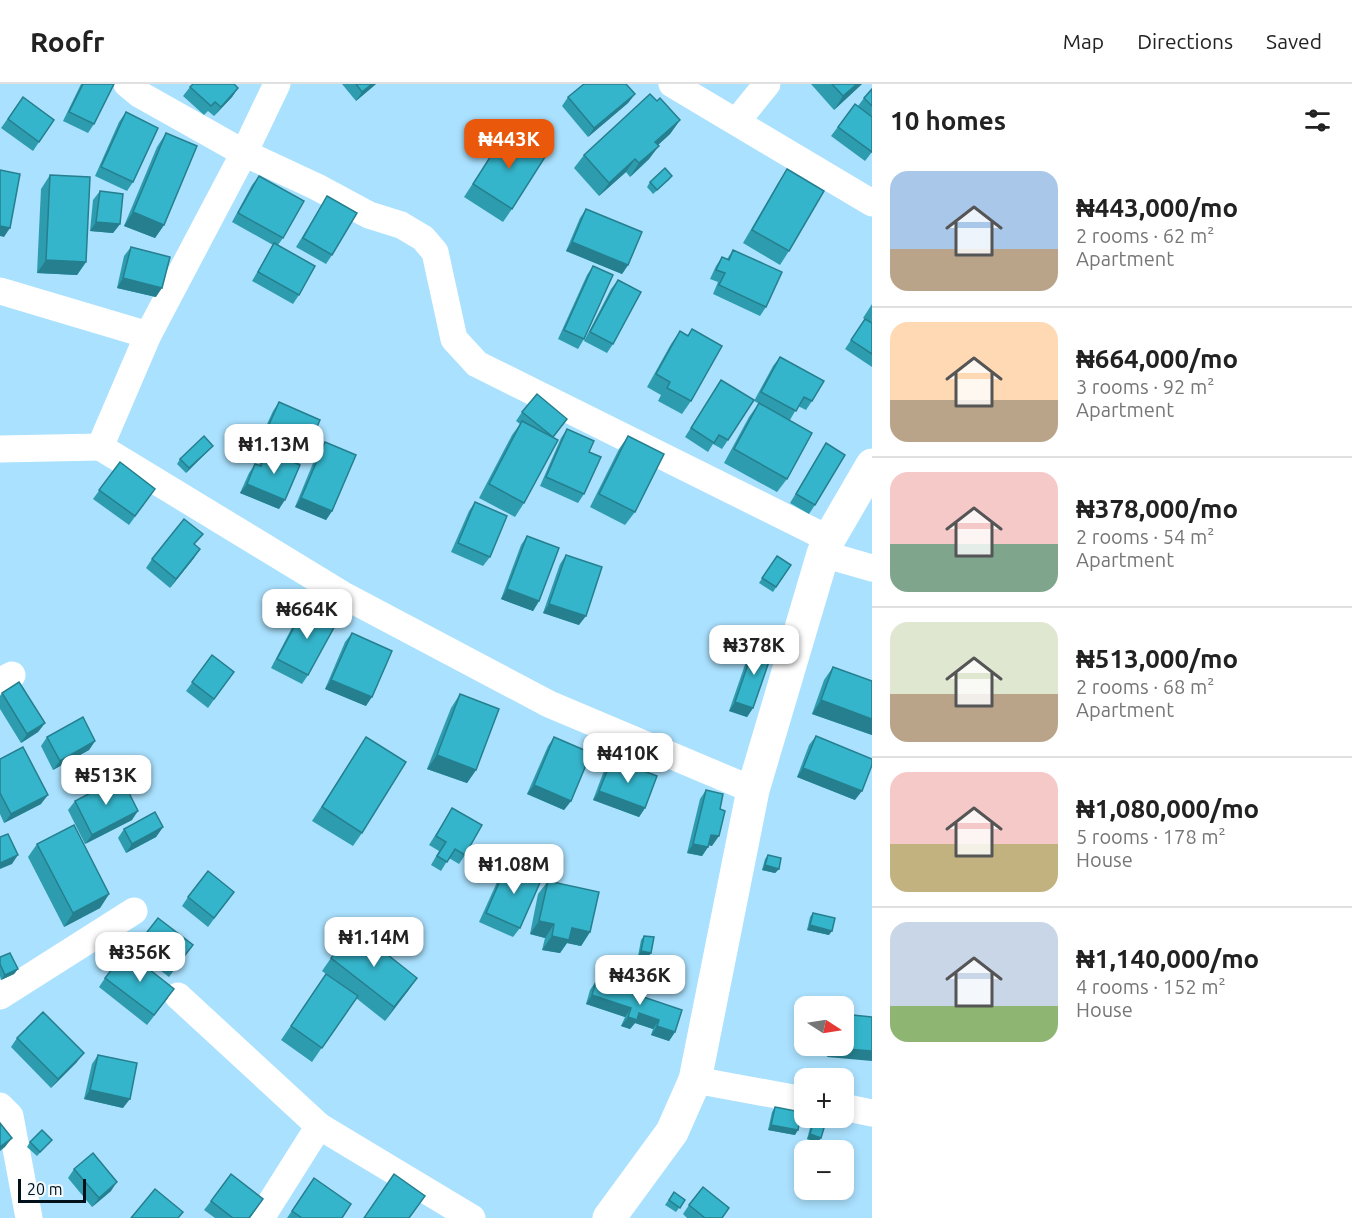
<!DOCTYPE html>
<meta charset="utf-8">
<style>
:root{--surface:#fff;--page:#f2f2f2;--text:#222;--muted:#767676;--line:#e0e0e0;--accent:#ea580c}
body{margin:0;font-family:Ubuntu,sans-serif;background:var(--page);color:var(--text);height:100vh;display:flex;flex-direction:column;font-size:22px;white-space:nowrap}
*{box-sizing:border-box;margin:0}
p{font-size:20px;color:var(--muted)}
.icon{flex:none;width:33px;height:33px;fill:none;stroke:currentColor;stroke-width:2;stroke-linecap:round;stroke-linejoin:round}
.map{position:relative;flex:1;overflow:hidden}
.panel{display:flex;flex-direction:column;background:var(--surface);width:480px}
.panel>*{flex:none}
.needle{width:39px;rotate:102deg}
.controls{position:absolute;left:794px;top:912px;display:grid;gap:12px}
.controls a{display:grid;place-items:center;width:60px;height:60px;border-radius:12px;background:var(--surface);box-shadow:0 3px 9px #0003;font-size:30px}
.scale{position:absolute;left:18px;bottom:15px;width:68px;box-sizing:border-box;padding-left:6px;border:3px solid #00111b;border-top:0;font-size:16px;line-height:21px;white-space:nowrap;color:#00111b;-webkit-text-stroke:4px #f3fafe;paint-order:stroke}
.price{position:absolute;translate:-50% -51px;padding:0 14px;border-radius:12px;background:#fff;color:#222;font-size:20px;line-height:39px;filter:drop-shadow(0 2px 3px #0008)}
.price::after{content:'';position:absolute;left:50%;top:36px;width:18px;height:14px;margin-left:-9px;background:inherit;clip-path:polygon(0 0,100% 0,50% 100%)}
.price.active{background:var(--accent);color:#fff}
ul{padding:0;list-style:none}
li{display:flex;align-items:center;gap:18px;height:150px;padding:0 18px}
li+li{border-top:2px solid var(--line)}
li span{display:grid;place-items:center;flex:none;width:168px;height:120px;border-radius:18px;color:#555}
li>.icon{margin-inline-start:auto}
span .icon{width:72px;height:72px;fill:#fffc;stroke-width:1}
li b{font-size:26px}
h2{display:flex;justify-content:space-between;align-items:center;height:72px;padding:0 18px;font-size:26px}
header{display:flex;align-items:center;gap:36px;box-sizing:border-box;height:84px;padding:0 30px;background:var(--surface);border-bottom:2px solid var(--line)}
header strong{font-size:28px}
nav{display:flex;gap:33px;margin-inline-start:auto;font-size:21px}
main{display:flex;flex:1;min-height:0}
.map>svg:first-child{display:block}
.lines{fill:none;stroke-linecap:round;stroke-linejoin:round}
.street{stroke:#fff;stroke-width:27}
.secondary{stroke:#fff;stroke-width:33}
.wall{fill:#2e9caf}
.shaded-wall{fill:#257f8e}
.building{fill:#35b5cb;stroke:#257f8e;stroke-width:1.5}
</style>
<header>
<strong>Roofr</strong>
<nav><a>Map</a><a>Directions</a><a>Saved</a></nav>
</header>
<main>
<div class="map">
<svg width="872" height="1134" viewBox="0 0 872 1134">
<rect width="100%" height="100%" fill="#aae1fe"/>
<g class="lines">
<g class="street">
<polyline points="127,0 139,10 244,69 317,103 369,131 401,141 423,154 435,168 454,255 477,280 829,455"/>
<polyline points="672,0 872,119"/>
<polyline points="737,37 767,0"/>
<polyline points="0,207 148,251"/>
<polyline points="100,363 345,512 549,620 753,706"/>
<polyline points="0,365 100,363 148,251 244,69 277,0"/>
<polyline points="823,470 872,484"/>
<polyline points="0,597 12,591"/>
<polyline points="0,912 134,827"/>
<polyline points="178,912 319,1042 472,1134"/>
<polyline points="695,996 804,1016"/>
<polyline points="0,1022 10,1032 29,1134"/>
<polyline points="843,1023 872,1029"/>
<polyline points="261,1134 319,1042"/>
</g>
<polyline class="secondary" points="609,1134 672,1048 695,996 753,706 823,470 829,455 872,381"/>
</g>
<g class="wall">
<polygon points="81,0 114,0 94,40 88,49 63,37"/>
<polygon points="342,0 376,0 356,17"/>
<polygon points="811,0 862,0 834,26"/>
<polygon points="190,3 238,4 232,13 214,32 208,27 204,31 183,12"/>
<polygon points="872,5 872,68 865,77 831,52 855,20 858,22 864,14"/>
<polygon points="635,10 628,19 588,53 562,22 568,13"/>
<polygon points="23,13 54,36 33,67 1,44"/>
<polygon points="657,17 680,36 670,50 658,61 649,75 630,93 626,88 599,112 574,84 584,71"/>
<polygon points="126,28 133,98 127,107 95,92 119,38"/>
<polygon points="506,48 512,125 503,138 464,113"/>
<polygon points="166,49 164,141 155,154 124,142 157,63"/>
<polygon points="787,85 789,167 780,181 743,159 778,99"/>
<polygon points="50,91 86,178 77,191 37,189 41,105"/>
<polygon points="259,92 283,154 278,161 299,211 293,220 252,197 273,161 232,138 252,101"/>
<polygon points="672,92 669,96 653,110 647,103 650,98"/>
<polygon points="100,107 120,140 113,149 90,147 93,116"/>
<polygon points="327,112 332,171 326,180 296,163"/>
<polygon points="586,125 628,181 622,190 566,167 580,134"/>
<polygon points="131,163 156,213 117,204 124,172"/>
<polygon points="733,166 766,223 760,232 713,210 718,198 710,195 716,182 722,173 727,175"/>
<polygon points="593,182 584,255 578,265 558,255 587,191"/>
<polygon points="618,196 613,260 607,269 584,257 611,205"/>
<polygon points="872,220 872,283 845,265 865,235 863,234"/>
<polygon points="692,245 691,317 682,330 658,317 661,311 647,303 671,260 680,247 688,251"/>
<polygon points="780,273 812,317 806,326 798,322 790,336 754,317 773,282"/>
<polygon points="721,296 728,356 722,365 713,360 708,368 685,353"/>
<polygon points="279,318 305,371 299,380 257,362 273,327"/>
<polygon points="759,319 787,395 777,408 724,379 749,333"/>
<polygon points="522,328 567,335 553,354 524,419 515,433 479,414 512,351 520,340 516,337"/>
<polygon points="567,345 584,410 578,419 540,402 561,354"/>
<polygon points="628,352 635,428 625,441 590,423 619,365"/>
<polygon points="325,358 332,427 326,436 295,423 318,367"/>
<polygon points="826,359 815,421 809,430 790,419"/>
<polygon points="209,366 186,389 177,380 180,375"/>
<polygon points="267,367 279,425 240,409 249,389 255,380 259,381 261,376"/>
<polygon points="120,378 155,405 129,441 93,415"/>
<polygon points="475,418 490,473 483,482 451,468 469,427"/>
<polygon points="527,452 539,517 533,527 501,515 521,461"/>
<polygon points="195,461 194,474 170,504 146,484 152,475"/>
<polygon points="566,471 579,541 543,529 560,480"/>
<polygon points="777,472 791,481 773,508 759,499"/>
<polygon points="306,521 308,591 302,600 271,584 299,530"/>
<polygon points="352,549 366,622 325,605 345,558"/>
<polygon points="755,560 753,624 747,633 729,627 749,569"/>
<polygon points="212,571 234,588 208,624 186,607"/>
<polygon points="833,583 872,651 812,630 824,596"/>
<polygon points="2,609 45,639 38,648 21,659 0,625 0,612"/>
<polygon points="460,610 476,686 467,699 427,685 451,624"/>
<polygon points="816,652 855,716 797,693 809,661"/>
<polygon points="47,653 95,657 89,666 53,686 41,662"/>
<polygon points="366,653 362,749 353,762 312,737"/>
<polygon points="554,653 571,717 564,726 527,710 548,662"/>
<polygon points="0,675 41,720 4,739 0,730"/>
<polygon points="612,675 645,724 639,733 593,716 605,684"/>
<polygon points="706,706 712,762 709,761 708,763 702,772 687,769 700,715"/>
<polygon points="75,717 132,736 85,760 68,726"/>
<polygon points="452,724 465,771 459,780 449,774 441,787 431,781 439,767 429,761"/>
<polygon points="163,743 156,753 126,769 118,754 124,745"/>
<polygon points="37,760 109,810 100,824 64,843 28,773"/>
<polygon points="768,771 779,785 775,789 762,786 765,775"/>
<polygon points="508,778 520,844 513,853 479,838 502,787"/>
<polygon points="548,797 590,848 581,862 567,859 560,869 542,866 545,854 530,850 538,810"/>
<polygon points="234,808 208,843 182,822 188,813"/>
<polygon points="813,829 829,851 807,846 810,833"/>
<polygon points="644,852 648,873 638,872 641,856"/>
<polygon points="140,857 186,870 169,893 134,866"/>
<polygon points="0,873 18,885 14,890 1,896 0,892"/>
<polygon points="331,874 417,894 385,937 356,914 312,978 281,956 326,890 322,887"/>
<polygon points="105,894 168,914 147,941 99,903"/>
<polygon points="596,897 682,926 675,948 669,957 651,951 653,945 635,939 630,945 621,942 625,933 586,920 590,906"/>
<polygon points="17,954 77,978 51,1004 11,963"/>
<polygon points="828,962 843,962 827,973"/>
<polygon points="98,971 123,1024 84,1015 92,980"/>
<polygon points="775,1023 795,1051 768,1046 772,1028"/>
<polygon points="807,1034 827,1034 818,1058 807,1055 810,1044 805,1043"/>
<polygon points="52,1056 37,1072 27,1063 30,1058"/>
<polygon points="74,1085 111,1107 92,1123 68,1094"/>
<polygon points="314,1094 342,1134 287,1134"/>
<polygon points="674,1108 685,1116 676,1128 665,1121"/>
<polygon points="263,1115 250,1134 215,1134 204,1126 211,1117"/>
<polygon points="689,1121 722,1134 687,1134 683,1130"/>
</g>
<g class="shaded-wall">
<polygon points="372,0 376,0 356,17 362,8"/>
<polygon points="857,0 862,0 834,26 843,12"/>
<polygon points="238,4 232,13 214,32 221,23"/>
<polygon points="635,10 628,19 588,53 594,44"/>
<polygon points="680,36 670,50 646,72 655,58"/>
<polygon points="659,62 649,75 630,93 639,79"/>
<polygon points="635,75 626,88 599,112 609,99"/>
<polygon points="133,128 164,141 155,154 124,142"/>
<polygon points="96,138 120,140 113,149 90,147"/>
<polygon points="0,142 10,144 4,153 0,152"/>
<polygon points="572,158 628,181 622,190 566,167"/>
<polygon points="46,176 86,178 77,191 37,189"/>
<polygon points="123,194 162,204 156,213 117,204"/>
<polygon points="213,362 186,389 189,384"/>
<polygon points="247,400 285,416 279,425 240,409"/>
<polygon points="301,414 332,427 326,436 295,423"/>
<polygon points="200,465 194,474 170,504 176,495"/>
<polygon points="507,505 539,517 533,527 501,515"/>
<polygon points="549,520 586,532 579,541 543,529"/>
<polygon points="331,596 372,613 366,622 325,605"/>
<polygon points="821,616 872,635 872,651 812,630"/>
<polygon points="735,618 753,624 747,633 729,627"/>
<polygon points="45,639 38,648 21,659 27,650"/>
<polygon points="95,657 89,666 53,686 60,677"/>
<polygon points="437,671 476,686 467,699 427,685"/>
<polygon points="803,684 862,707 855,716 797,693"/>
<polygon points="534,701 571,717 564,726 527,710"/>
<polygon points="599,707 645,724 639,733 593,716"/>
<polygon points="48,711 41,720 4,739 11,730"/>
<polygon points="138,727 132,736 85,760 92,751"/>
<polygon points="163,743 156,753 126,769 132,760"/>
<polygon points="711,751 719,752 712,762 704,760"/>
<polygon points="693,760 708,763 702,772 687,769"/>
<polygon points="18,771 12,780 0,785 0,779"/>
<polygon points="765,781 779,785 775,789 762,786"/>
<polygon points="109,810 100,824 64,843 73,829"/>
<polygon points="539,837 554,840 545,854 530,850"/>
<polygon points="810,841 832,847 829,851 807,846"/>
<polygon points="572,844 590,848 581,862 567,859 560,869 542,866 552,852"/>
<polygon points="641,867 651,869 648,873 638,872"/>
<polygon points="18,885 14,890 1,896 5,891"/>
<polygon points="417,894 408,907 385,937 394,923"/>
<polygon points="592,911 631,924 625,933 586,920"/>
<polygon points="639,929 659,936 653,945 635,939 630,945 621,942 628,933"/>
<polygon points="657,942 675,948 669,957 651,951"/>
<polygon points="833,964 872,967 872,977 827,973"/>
<polygon points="84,969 77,978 51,1004 58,995"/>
<polygon points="90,1006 130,1015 123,1024 84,1015"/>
<polygon points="808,1038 813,1040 810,1044 805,1043"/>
<polygon points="771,1041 798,1046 795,1051 768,1046"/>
<polygon points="810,1050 821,1054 818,1058 807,1055"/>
<polygon points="12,1054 5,1063 0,1067 0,1063"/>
<polygon points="117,1098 111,1107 92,1123 99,1114"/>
</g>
<g class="building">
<polygon points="83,0 114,0 94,40 69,28"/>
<polygon points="193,0 234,0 238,4 221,23 215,18 211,22 190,3"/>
<polygon points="356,0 372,0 362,8"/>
<polygon points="584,0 626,0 635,10 594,44 568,13"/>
<polygon points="832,0 857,0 843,12"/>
<polygon points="872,5 872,22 864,14"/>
<polygon points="650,10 657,17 660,14 680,36 655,58 659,62 639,79 635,75 609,99 584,71"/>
<polygon points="23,13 54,36 39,58 8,35"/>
<polygon points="855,20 872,33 872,68 838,43"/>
<polygon points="126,28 158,44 133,98 101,83"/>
<polygon points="506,48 545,73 512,125 473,100"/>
<polygon points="166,49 197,62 164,141 133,128"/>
<polygon points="665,84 672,92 657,106 650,98"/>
<polygon points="787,85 824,107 789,167 752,146"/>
<polygon points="0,86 20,90 10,144 0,142"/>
<polygon points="50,91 90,93 86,178 46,176"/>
<polygon points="259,92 304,117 283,154 238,129"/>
<polygon points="100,107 123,110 120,140 96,138"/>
<polygon points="327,112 357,129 332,171 303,154"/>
<polygon points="586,125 642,148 628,181 572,158"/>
<polygon points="274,159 315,182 299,211 258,188"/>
<polygon points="131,163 170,173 162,204 123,194"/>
<polygon points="733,166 782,188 766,223 719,201 725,189 716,186 722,173 729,176"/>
<polygon points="593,182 613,191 584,255 564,246"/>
<polygon points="618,196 641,208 613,260 590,248"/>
<polygon points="865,235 872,239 872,270 851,256"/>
<polygon points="692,245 722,262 691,317 667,304 670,298 656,290 680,247 688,252"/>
<polygon points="780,273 824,297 812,317 804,313 796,327 761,308"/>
<polygon points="721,296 754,316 728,356 719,351 714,359 691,344"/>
<polygon points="537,310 567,335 553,353 522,328"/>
<polygon points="279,318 320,336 305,371 264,352"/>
<polygon points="759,319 812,349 787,395 734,365"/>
<polygon points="522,337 558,356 524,419 489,400"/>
<polygon points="567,345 594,357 589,368 601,373 584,410 546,393"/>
<polygon points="204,352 213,362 189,384 180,375"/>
<polygon points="628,352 664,370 635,428 599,410"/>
<polygon points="325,358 356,371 332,427 301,414"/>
<polygon points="826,359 845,371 815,421 796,410"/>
<polygon points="267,367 300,381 285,416 247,400 255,380 261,382"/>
<polygon points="120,378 155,405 135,432 99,406"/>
<polygon points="475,418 507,432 490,473 458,459"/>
<polygon points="184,435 203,450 194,460 200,465 176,495 152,475"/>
<polygon points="527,452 559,464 539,517 507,505"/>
<polygon points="566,471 602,483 586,532 549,520"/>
<polygon points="777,472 791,481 776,503 762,494"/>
<polygon points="306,521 337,538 308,591 277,575"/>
<polygon points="352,549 392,567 372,613 331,596"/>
<polygon points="755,560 773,566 753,624 735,618"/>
<polygon points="212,571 234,588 214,615 192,598"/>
<polygon points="833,583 872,597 872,635 821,616"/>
<polygon points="19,598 45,639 27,650 2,609"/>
<polygon points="460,610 499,625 476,686 437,671"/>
<polygon points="83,633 95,657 60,677 47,653"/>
<polygon points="816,652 872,675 872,681 862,707 803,684"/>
<polygon points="366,653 406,678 362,749 322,723"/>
<polygon points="554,653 591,669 571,717 534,701"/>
<polygon points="23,663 48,711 11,730 0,709 0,675"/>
<polygon points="612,675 657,692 645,724 599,707"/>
<polygon points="121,693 138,727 92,751 75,717"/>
<polygon points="706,706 723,710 720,725 725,727 719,752 711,751 708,763 693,760"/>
<polygon points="452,724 482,741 465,771 455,765 447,778 437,772 446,758 436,752"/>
<polygon points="155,728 163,743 132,760 124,745"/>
<polygon points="74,741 109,810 73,829 37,760"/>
<polygon points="8,750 18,771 0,779 0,753"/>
<polygon points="768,771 781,774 779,785 765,781"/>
<polygon points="508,778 542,794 520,844 486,829"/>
<polygon points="208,787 234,808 214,834 188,813"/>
<polygon points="548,797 599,808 590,848 572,844 569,856 552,852 554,840 539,837"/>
<polygon points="813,829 835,834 832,847 810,841"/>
<polygon points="158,834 193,861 175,884 140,857"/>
<polygon points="354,844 417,894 394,923 331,874"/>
<polygon points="644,852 654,853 651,869 641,867"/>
<polygon points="126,867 174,905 154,931 105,894"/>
<polygon points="10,869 18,885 5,891 0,880 0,873"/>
<polygon points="326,890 358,912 322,964 291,942"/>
<polygon points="596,897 682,926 675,948 657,942 659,936 639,929 637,936 628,933 631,924 592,911"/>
<polygon points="43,928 84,969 58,995 17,954"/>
<polygon points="843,930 872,933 872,967 833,964 834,962 843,962"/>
<polygon points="98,971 137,979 130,1015 90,1006"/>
<polygon points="775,1023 801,1028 798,1046 771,1041"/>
<polygon points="809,1034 827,1034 821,1054 810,1050 813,1040 808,1038"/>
<polygon points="0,1039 12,1054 0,1063"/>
<polygon points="42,1046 52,1056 40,1068 30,1058"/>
<polygon points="93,1069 117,1098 99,1114 74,1085"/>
<polygon points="231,1090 263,1115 249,1134 233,1134 211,1117"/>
<polygon points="394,1090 425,1112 409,1134 364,1134"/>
<polygon points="314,1094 351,1120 342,1134 302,1134 292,1127"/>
<polygon points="703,1103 729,1124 722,1134 705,1134 689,1121"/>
<polygon points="155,1105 183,1128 178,1134 131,1134"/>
<polygon points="674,1108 685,1116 680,1124 669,1116"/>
</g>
</svg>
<div class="controls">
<a><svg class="needle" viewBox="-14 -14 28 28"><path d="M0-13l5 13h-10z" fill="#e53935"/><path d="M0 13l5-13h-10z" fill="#767676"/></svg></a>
<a>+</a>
<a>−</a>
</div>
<div class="scale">20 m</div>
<b class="price active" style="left:509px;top:86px">₦443K</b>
<b class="price" style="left:274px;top:391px">₦1.13M</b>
<b class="price" style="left:307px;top:556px">₦664K</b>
<b class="price" style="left:754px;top:592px">₦378K</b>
<b class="price" style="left:628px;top:700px">₦410K</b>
<b class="price" style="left:106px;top:722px">₦513K</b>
<b class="price" style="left:514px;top:811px">₦1.08M</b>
<b class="price" style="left:374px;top:884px">₦1.14M</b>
<b class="price" style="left:140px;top:899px">₦356K</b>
<b class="price" style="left:640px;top:922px">₦436K</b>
</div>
<section class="panel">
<h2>10 homes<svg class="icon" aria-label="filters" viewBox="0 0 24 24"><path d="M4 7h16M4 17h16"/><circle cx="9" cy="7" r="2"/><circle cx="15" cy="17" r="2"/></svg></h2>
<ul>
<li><span style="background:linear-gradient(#a9c7e8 65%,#b9a48a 0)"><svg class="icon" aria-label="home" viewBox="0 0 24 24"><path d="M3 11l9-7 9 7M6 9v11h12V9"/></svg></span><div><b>₦443,000/mo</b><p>2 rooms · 62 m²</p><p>Apartment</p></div></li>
<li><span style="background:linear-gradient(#ffd9b3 65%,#b9a48a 0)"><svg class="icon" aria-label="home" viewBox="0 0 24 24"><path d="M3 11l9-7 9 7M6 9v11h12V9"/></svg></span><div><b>₦664,000/mo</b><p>3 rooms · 92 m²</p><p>Apartment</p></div></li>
<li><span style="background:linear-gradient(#f6c9c9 60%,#7fa58c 0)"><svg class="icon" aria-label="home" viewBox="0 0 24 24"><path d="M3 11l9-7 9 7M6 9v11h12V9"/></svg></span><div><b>₦378,000/mo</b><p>2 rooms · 54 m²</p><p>Apartment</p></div></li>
<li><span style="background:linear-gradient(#dfe7d0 60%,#b9a48a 0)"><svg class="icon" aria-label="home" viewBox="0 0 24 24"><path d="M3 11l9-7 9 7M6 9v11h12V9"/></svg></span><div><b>₦513,000/mo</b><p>2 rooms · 68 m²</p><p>Apartment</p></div></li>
<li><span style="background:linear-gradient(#f6c9c9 60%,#c2b280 0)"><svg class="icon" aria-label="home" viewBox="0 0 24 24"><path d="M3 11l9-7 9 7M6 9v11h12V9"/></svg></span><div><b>₦1,080,000/mo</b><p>5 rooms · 178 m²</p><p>House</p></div></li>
<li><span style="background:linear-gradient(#c9d6e8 70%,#8fb573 0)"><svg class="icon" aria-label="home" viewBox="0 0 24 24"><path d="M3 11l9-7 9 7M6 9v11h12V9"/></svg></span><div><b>₦1,140,000/mo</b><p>4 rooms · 152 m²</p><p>House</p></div></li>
</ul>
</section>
</main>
